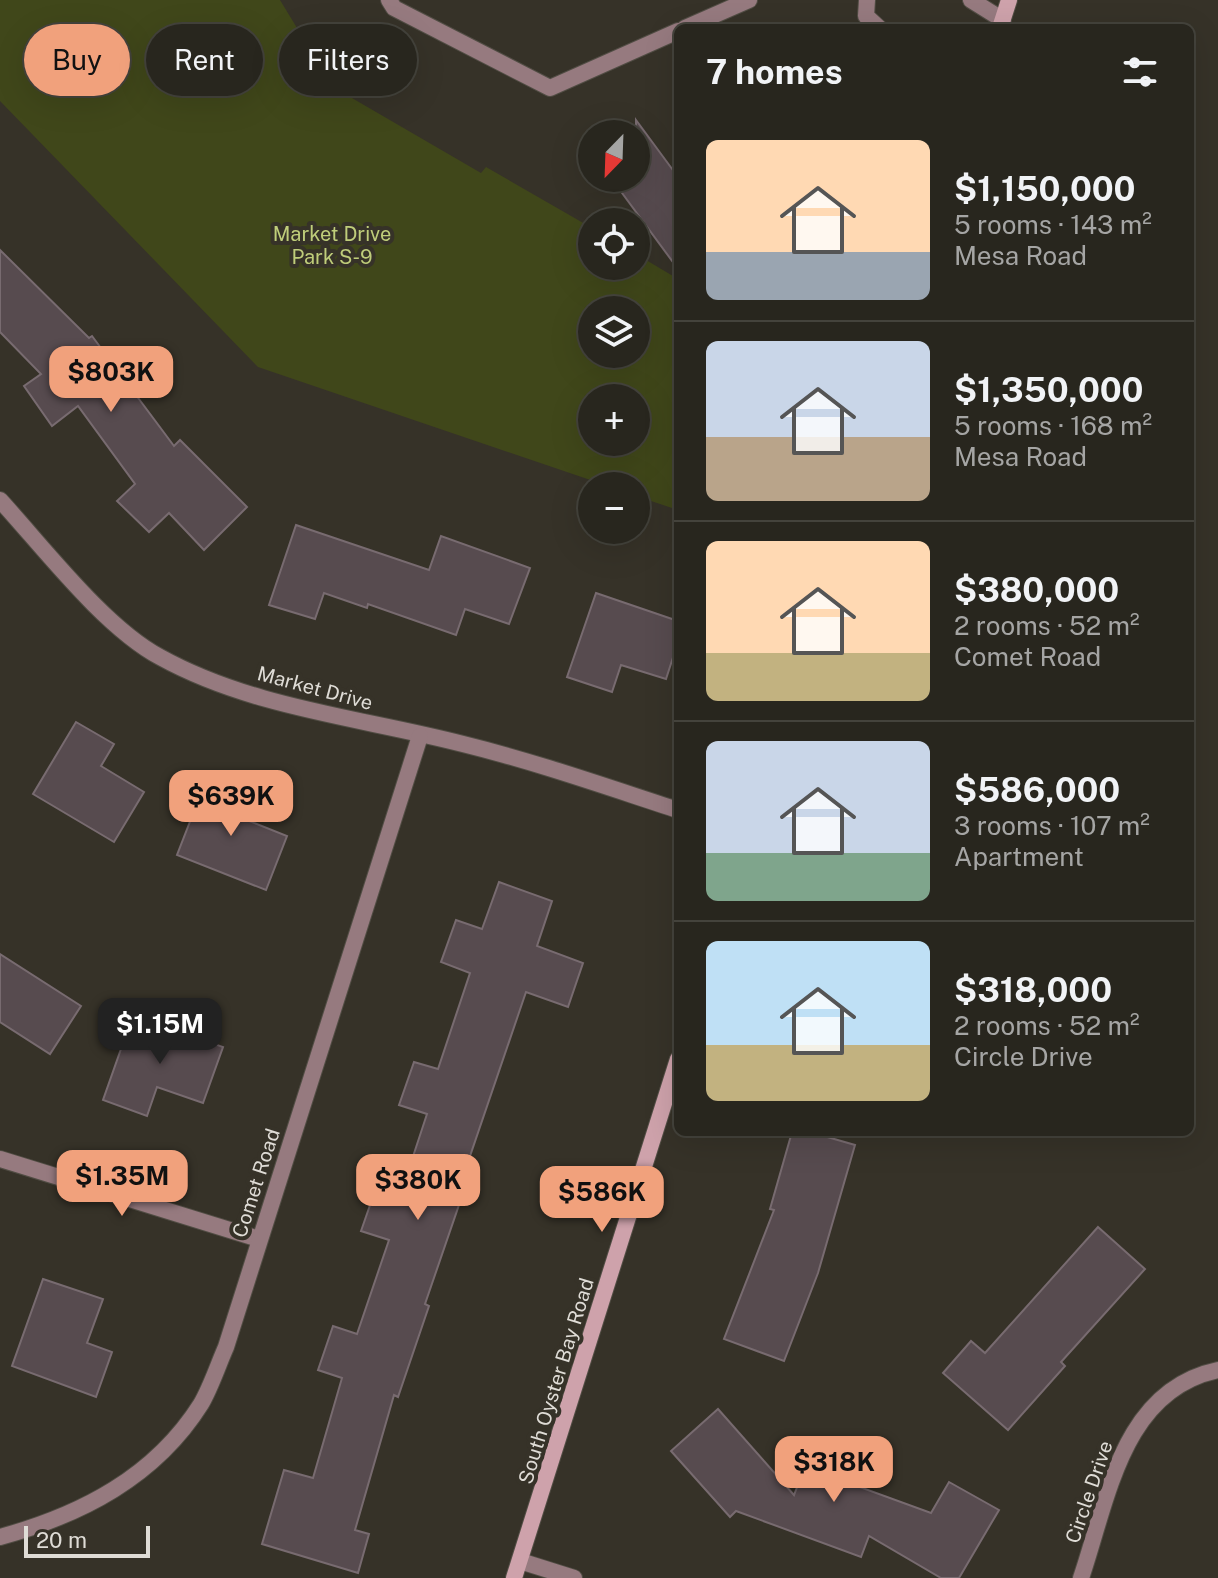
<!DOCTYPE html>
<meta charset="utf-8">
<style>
:root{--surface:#28261e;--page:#34322b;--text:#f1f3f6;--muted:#a5a5a4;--line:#44433c;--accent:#f1a17c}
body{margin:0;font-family:"Public Sans",sans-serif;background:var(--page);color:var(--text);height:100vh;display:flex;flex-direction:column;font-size:30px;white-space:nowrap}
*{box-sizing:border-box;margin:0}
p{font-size:26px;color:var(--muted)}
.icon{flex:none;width:44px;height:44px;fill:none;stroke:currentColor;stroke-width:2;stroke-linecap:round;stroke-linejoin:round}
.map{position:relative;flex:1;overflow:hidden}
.sheet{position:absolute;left:674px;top:24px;width:520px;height:1112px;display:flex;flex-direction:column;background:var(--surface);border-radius:12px;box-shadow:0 8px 32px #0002,0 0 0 2px var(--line)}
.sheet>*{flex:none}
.hud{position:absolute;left:24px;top:24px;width:530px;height:72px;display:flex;gap:16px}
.needle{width:52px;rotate:203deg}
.controls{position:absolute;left:578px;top:120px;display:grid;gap:16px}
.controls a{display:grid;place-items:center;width:72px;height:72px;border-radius:50%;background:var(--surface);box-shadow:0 8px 32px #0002,0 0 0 2px var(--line);font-size:40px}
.scale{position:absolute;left:24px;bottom:20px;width:126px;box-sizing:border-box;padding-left:8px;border:4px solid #dfdcd6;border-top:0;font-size:22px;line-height:28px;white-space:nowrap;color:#dfdcd6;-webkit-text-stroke:6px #363228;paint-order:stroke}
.price{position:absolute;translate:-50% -68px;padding:0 18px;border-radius:16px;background:var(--accent);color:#111;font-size:26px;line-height:52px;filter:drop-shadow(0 2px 4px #0008)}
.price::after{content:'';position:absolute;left:50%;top:48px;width:24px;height:18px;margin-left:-12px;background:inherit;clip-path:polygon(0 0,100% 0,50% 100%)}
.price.current{background:#222;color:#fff}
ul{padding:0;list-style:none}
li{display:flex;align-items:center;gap:24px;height:200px;padding:0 32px}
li+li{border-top:2px solid var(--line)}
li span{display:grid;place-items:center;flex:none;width:224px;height:160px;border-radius:12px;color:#555}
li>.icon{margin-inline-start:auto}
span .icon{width:96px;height:96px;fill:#fffc;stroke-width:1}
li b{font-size:34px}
h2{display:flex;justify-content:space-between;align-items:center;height:96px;padding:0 32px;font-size:34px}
.pill{padding:0 28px;border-radius:36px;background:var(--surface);box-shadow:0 8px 32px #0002,0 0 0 2px var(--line);font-size:28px;line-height:72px}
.pill.current{background:var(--accent);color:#111}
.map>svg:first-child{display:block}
.green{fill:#40471a;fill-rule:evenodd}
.building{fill:#574b4f;stroke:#786b70;stroke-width:2}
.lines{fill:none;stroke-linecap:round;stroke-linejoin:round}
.lane-casing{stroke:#514d44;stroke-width:18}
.street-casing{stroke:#514d44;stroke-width:18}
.secondary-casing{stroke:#514d44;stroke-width:18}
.lane{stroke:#967a7f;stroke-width:16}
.street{stroke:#967a7f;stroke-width:16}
.secondary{stroke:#cea2ab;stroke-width:16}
.labels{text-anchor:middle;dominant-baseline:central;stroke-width:8;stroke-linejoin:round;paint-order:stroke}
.park-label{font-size:20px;fill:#bfcd7a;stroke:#363228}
.street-label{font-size:20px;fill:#dfdcd6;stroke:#363228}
</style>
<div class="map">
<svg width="1218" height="1578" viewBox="0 0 1218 1578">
<rect width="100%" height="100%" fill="#363228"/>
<path class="green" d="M0 0H280L333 87 481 173 486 167 592 228V266H636V254L678 279V510L636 496V486H608L258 367 0 101ZM592 310H636V354H592ZM592 398H636V442H592Z"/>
<g class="building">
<polygon points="636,120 678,177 678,269 611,178 636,178"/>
<polygon points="0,250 89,338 92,336 174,446 180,440 247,507 204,550 169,513 149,532 117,501 135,484 78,406 52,426 24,386 41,374 0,332"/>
<polygon points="296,525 429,570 441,536 530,568 509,624 465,609 456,635 368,604 367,608 324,593 315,619 269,605"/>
<polygon points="596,593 678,621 678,642 666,679 621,665 612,692 567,677"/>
<polygon points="76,722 114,744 101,766 144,792 114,842 33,794"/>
<polygon points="207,778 248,794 239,817 287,836 266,890 177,855"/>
<polygon points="499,882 552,901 537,946 583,963 568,1007 526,992 467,1165 472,1167 425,1304 429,1306 398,1397 394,1395 355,1530 369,1534 358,1573 262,1544 284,1470 313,1478 342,1378 318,1370 333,1326 357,1334 389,1240 361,1231 376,1188 400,1196 427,1114 399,1105 414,1062 438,1069 470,973 441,962 456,920 482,929"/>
<polygon points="0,954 81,1006 50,1054 0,1022"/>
<polygon points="133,1015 223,1047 203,1103 157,1087 147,1116 103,1100"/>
<polygon points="792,1132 810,1132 855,1145 818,1273 784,1361 724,1339 774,1210 770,1209"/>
<polygon points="1098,1227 1145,1269 1061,1362 1065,1366 1008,1430 943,1373 971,1341 985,1353"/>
<polygon points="43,1279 103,1299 87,1343 112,1352 96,1397 12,1366"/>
<polygon points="718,1409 794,1495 805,1467 931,1513 949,1482 999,1510 959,1578 941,1578 869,1536 861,1557 736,1511 730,1517 671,1451"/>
</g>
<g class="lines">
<g class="lane-casing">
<g id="lane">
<polyline points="389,0 394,8 550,88 678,31"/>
<polyline points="867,0 866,16 879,28"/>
<polyline points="971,0 1003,20"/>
<polyline points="685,28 749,0"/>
</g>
</g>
<g class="street-casing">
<g id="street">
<path d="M0 500C44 548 104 627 160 657 252 708 363 718 463 744 536 762 607 787 678 810"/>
<polyline points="0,1159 259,1239"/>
<path d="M0 1537C81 1515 155 1477 201 1404 211 1387 218 1365 226 1347L420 736"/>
<polyline points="520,1561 574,1578"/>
<path d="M1081 1578C1108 1499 1122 1390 1218 1370"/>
</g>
</g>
<g class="secondary-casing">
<g id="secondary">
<polyline points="1000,28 1009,0"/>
<polyline points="514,1578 678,1059"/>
</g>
</g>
<use href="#lane" class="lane"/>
<use href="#street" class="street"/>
<use href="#secondary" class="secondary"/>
</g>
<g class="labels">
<g class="park-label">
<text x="332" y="234">Market Drive<tspan x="332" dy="23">Park S-9</tspan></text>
</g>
<g class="street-label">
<text transform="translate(315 688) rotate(15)">Market Drive</text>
<text transform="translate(256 1183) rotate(-72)">Comet Road</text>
<text transform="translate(556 1381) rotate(-73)">South Oyster Bay Road</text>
<text transform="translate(1089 1492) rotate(-71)">Circle Drive</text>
</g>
</g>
</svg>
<div class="controls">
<a><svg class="needle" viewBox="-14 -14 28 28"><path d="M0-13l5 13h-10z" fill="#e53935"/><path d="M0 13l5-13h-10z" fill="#a5a5a4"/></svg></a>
<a><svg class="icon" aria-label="locate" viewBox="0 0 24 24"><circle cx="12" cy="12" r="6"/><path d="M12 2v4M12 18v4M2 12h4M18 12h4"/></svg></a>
<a><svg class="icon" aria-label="layers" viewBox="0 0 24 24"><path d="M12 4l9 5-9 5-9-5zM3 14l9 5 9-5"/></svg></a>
<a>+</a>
<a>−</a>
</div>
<div class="scale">20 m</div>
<b class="price" style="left:111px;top:414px">$803K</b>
<b class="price" style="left:231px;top:838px">$639K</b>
<b class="price current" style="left:160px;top:1066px">$1.15M</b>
<b class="price" style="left:122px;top:1218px">$1.35M</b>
<b class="price" style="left:418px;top:1222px">$380K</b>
<b class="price" style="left:602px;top:1234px">$586K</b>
<b class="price" style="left:834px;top:1504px">$318K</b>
<div class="hud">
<a class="pill current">Buy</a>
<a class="pill">Rent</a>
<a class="pill">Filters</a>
</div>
<section class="sheet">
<h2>7 homes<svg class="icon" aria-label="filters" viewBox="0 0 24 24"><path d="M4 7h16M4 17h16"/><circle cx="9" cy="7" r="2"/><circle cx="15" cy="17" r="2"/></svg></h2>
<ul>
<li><span style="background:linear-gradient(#ffd9b3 70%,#9aa5b1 0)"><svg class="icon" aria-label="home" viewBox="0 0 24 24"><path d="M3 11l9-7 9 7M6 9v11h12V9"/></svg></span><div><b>$1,150,000</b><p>5 rooms · 143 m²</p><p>Mesa Road</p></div></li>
<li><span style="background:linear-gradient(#c9d6e8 60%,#b9a48a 0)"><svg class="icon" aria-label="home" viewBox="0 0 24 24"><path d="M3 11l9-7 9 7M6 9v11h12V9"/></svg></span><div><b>$1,350,000</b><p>5 rooms · 168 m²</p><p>Mesa Road</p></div></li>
<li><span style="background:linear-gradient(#ffd9b3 70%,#c2b280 0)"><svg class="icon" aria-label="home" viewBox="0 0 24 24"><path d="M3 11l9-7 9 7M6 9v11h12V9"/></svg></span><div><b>$380,000</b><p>2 rooms · 52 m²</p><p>Comet Road</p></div></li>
<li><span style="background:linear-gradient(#c9d6e8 70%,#7fa58c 0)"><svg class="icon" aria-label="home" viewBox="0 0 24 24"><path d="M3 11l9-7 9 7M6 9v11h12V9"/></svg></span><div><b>$586,000</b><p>3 rooms · 107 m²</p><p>Apartment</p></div></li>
<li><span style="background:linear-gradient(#bfe0f5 65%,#c2b280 0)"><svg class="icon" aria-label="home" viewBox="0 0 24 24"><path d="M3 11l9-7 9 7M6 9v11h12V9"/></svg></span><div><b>$318,000</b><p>2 rooms · 52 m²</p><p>Circle Drive</p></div></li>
</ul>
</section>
</div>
